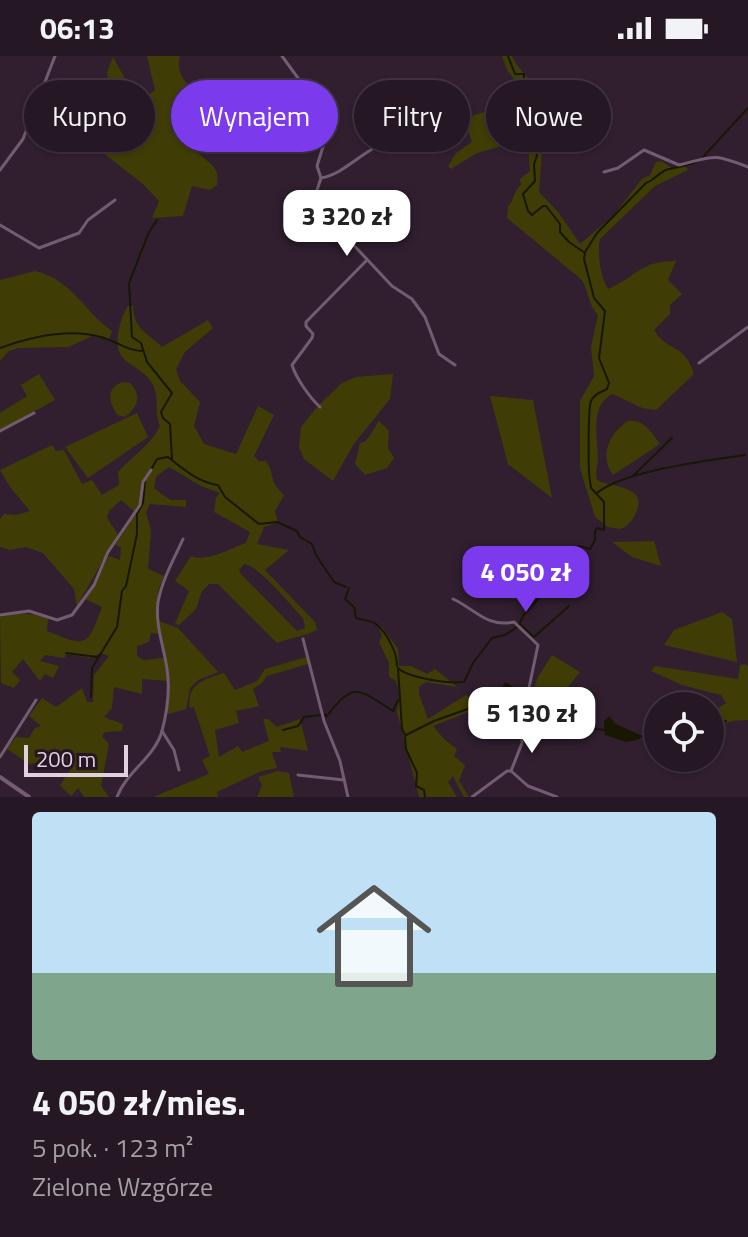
<!DOCTYPE html>
<html lang="pl">
<meta charset="utf-8">
<style>
:root{--surface:#251724;--page:#312431;--text:#f1f3f6;--muted:#a39fa6;--line:#423641;--accent:#7c3aed}
body{margin:0;font-family:"Titillium Web",sans-serif;background:var(--page);color:var(--text);height:100vh;display:flex;flex-direction:column;font-size:30px;white-space:nowrap}
*{box-sizing:border-box;margin:0}
p{font-size:26px;color:var(--muted)}
.icon{flex:none;width:44px;height:44px;fill:none;stroke:currentColor;stroke-width:2;stroke-linecap:round;stroke-linejoin:round}
.map{position:relative;height:741px;overflow:hidden}
.sheet{display:flex;flex-direction:column;background:var(--surface);flex:1}
.sheet>*{flex:none}
.banner{position:absolute;left:24px;top:24px;width:700px;height:72px;display:flex;gap:16px}
.tools{position:absolute;left:644px;top:636px;display:grid;gap:16px}
.tools a{display:grid;place-items:center;width:80px;height:80px;border-radius:50%;background:var(--surface);box-shadow:0 2px 6px #0004,0 0 0 2px var(--line);font-size:40px}
.scale{position:absolute;left:24px;bottom:20px;width:104px;box-sizing:border-box;padding-left:8px;border:4px solid #dfd2de;border-top:0;font-size:22px;line-height:28px;white-space:nowrap;color:#dfd2de;-webkit-text-stroke:6px #271526;paint-order:stroke}
.price{position:absolute;translate:-50% -68px;padding:0 18px;border-radius:16px;background:#fff;color:#222;font-size:26px;line-height:52px;filter:drop-shadow(0 2px 4px #0008)}
.price::after{content:'';position:absolute;left:50%;top:48px;width:24px;height:18px;margin-left:-12px;background:inherit;clip-path:polygon(0 0,100% 0,50% 100%)}
.price.active{background:var(--accent);color:#fff}
ul{padding:0;list-style:none}
li{display:grid;align-content:center;gap:16px;height:424px;padding:0 32px}
li+li{border-top:2px solid var(--line)}
li span{display:grid;place-items:center;height:248px;border-radius:8px;color:#555}
li>.icon{margin-inline-start:auto}
span .icon{width:144px;height:144px;fill:#fffc;stroke-width:1}
li b{font-size:34px}
.tag{padding:0 28px;border-radius:36px;background:var(--surface);box-shadow:0 2px 6px #0004,0 0 0 2px var(--line);font-size:28px;line-height:72px}
.tag.active{background:var(--accent);color:#fff}
.status{display:flex;justify-content:space-between;align-items:center;height:56px;padding:0 40px;background:var(--surface);direction:ltr}
.status svg{height:22px;fill:currentColor}
.map>svg:first-child{display:block}
.green{fill:#3f3d05;fill-rule:evenodd}
.water{fill:#181702}
.lines{fill:none;stroke-linecap:round;stroke-linejoin:round}
.stream{stroke:#181702;stroke-width:2}
.minor{stroke:#735c72;stroke-width:3}
.tertiary{stroke:#735c72;stroke-width:4}
</style>
<div class="status"><b>06:13</b><svg viewBox="0 0 49 12"><path d="M0 12V9h3v3zM5 12V6h3v6zM10 12V3h3v9zM15 12V0h3v12zM26 1h20v11H26zM47 4h2v5h-2z"/></svg></div>
<div class="map">
<svg width="748" height="741" viewBox="0 0 748 741">
<rect width="100%" height="100%" fill="#311f30"/>
<g class="green">
<path d="M147 0H180C174 21 192 30 200 47 198 62 190 63 178 69 184 78 190 90 198 97 210 108 220 111 217 129L210 134 192 130 183 160 152 162 159 145 143 128 60 63 81 53 80 34 109 35 107 17 113 1 138 47 155 34Z"/>
<path d="M502 0H512C518 15 534 23 537 39L532 45 542 94 539 136 559 157 580 188 613 160 642 123 650 119 656 106 661 105 672 112 684 108 688 114 655 130 600 183C597 196 600 220 608 233 637 221 639 205 676 205L668 224 682 238 670 249V258L654 274C667 296 685 287 694 318L656 354 642 352 613 338C589 348 598 384 598 404 597 412 595 416 597 424 608 431 647 429 637 454 634 463 629 470 620 473L608 471 595 461 580 412V345L594 320 591 291 598 259C588 248 589 237 582 224L507 162 508 150C515 144 513 135 521 129L520 123 530 115 528 90 522 97 517 95 523 84 477 97 451 113 448 110 456 97 472 86 464 63 518 44 522 33 507 14Z"/>
<path d="M35 215C74 225 81 253 112 275L109 283 92 280 69 291 18 292 9 295 0 305V224Z"/>
<path d="M128 250H133C133 273 148 277 162 291L208 264 213 272 185 296 176 313 180 325 200 346 194 370 204 388 236 398 258 350 274 359 254 400 259 405H266C276 420 267 423 284 439L275 455 278 466 264 471 257 488 289 494 265 514 315 566 317 574C303 581 292 581 277 587L218 528H209L202 535 196 553 179 569 175 568 189 535 175 525 191 500C206 507 231 492 246 487L250 476 214 456 216 442 220 437 201 430 169 411 156 421 154 432 170 444H186V451L150 448 146 456 151 475 148 513 164 520 158 535V578L151 577 149 586 137 590V600L143 604 164 602 168 625 142 623V638L114 631 112 652 104 661 123 668 122 675 105 676 102 680 109 688 101 730 109 741H84L78 732 71 740 60 729 73 710 52 699 42 706 29 708 7 693 16 681 29 682 35 672 41 670 29 660 42 642 56 651 82 632 87 646H93L94 619 109 600 100 597 90 602 67 598 64 602 45 599 40 605 59 610 53 622 45 618 40 625 23 603 12 616 20 624 14 632 1 627 0 561C19 557 30 556 48 563L47 575C86 591 87 592 102 551L85 543 109 500 120 504 121 491 115 489 142 448 143 426 139 448 134 455 121 444 109 455 107 462 118 478 77 550 74 533 43 497 26 491 10 494 0 491V463L4 458 16 459 30 455 10 431 0 414 52 389 56 395 64 394 82 428 92 424 102 439 119 429 118 416C132 400 151 389 160 370 154 356 160 340 152 327 137 304 111 311 119 273 121 264 123 258 128 250ZM244 508C260 510 290 549 303 562L305 572 297 575 241 518 239 514Z"/>
<polygon points="39,318 55,344 0,374 0,357 27,340 21,329"/>
<polygon points="393,318 390,343 353,389 333,425 304,403 299,391 301,371 316,352 342,327 356,321"/>
<path d="M122 326 130 327C142 339 138 351 125 361L117 359C109 345 105 334 122 326Z"/>
<polygon points="490,340 533,344 552,442 508,408"/>
<polygon points="137,357 148,381 88,422 65,391"/>
<polygon points="379,365 389,375 388,392 394,402 387,412 365,419 355,408 360,387 366,385"/>
<path d="M628 365C644 363 651 376 660 388L613 419C599 399 609 378 628 365Z"/>
<polygon points="654,485 661,510 632,501 612,486"/>
<polygon points="722,556 732,563 737,606 664,589 674,574"/>
<polygon points="159,565 178,572 218,616 198,624 190,632 186,653 165,659 169,627"/>
<polygon points="382,571 398,593 399,610 411,610 427,618 435,613 457,631 426,626 419,631 419,638 428,663 466,639 484,650 433,670 444,683 457,693 454,700 465,709 459,725 469,741 464,741 453,720 448,726 457,741 419,741 397,656 400,638 396,625 389,621 389,607 379,586 382,580 379,573"/>
<polygon points="552,599 580,616 550,654 530,642 538,621"/>
<path d="M307 601 308 608 267 620 262 627 253 633 259 650 236 655 239 667 215 674 219 701 238 690 242 696 269 685 263 663H268L277 671 300 663 308 695 280 691 281 696H272L277 712 262 715 217 736 218 741H153L209 718 202 704 210 700 194 651 190 652C186 628 205 623 224 617L235 634 257 625 265 613Z"/>
<polygon points="744,608 748,610 748,664 732,665 710,672 710,657 726,647 721,639 682,629 651,615 655,610 738,623 740,609"/>
<polygon points="278,715 289,717 294,741 257,741 262,729 258,721"/>
</g>
<g class="water">
<polygon points="505,626 523,636 517,660 490,655"/>
<polygon points="529,650 554,663 554,671 525,670 525,656"/>
<polygon points="609,660 616,668 640,679 640,683 626,686 605,679 604,665"/>
</g>
<g class="lines">
<g class="stream">
<path d="M508 0 515 18H524V27L531 35 522 48 527 53 537 100 534 108 535 125 523 138 528 155 532 159 543 150H546L560 168V176L569 186 585 197 584 203 594 242 605 255 599 302 609 327 607 333C601 336 594 338 591 345 588 352 588 415 590 425L591 432 604 446V474L597 472 595 475V484L590 493 579 490 569 493 558 520 523 560 519 569"/>
<polyline points="703,101 748,52"/>
<polyline points="157,164 149,176 129,227 132,281 141,287 147,306 172,337 161,356 163,362 170,368 172,403"/>
<path d="M585 196 597 177 646 127C655 124 660 115 669 113 679 111 686 110 696 106"/>
<path d="M0 292C30 281 69 272 101 281 116 285 127 295 143 295"/>
<path d="M152 412 157 403 168 401C183 413 199 427 218 429L225 441 259 468 277 466 297 475 300 481 312 488 316 499 334 526 346 531"/>
<polyline points="633,420 672,382"/>
<path d="M597 437C626 414 707 405 745 399"/>
<path d="M349 532 345 543 354 551 356 562C362 564 370 564 376 568 387 577 397 596 397 610"/>
<polyline points="520,568 534,581 569,550"/>
<polyline points="66,597 97,601"/>
<polyline points="91,641 92,612 117,571 122,535 126,530 137,478 137,458 143,447 145,426"/>
<path d="M325 658 326 661C355 624 358 633 393 655L398 644"/>
<polyline points="556,669 570,671"/>
<polyline points="710,669 726,665"/>
<polyline points="588,672 605,674"/>
<polyline points="283,674 298,670 304,661 321,659"/>
<polyline points="406,679 434,665 490,645 496,646"/>
<polyline points="639,680 658,681"/>
<path d="M425 741 424 734 416 730 417 717 406 693 405 679 402 673 398 612C408 622 449 628 464 626L473 607 492 582 505 579 517 571"/>
</g>
<g class="minor">
<polyline points="282,0 319,51 323,63 325,84 317,110 321,122 314,143 316,158 325,168 347,182 392,230 412,243 425,261 439,298 455,309"/>
<polyline points="0,114 23,83 55,0"/>
<path d="M604 116 618 112 644 94 679 109C715 100 712 97 748 111"/>
<path d="M321 122C341 119 358 100 376 91 392 82 408 79 424 72"/>
<polyline points="0,169 39,192 79,177 88,164 115,144"/>
<polyline points="699,307 748,271"/>
<path d="M320 351C310 342 296 322 292 309L312 282 313 278 306 270V266L367 204"/>
<polyline points="0,375 34,357"/>
<path d="M453 543C475 553 487 572 514 566L538 589 522 665V687L511 715H507L472 741"/>
<polyline points="0,559 29,555 57,564 72,559 94,529 108,496 140,449 143,426 151,414"/>
<polyline points="303,583 324,665 340,705 348,741"/>
<polyline points="162,675 174,694 179,714"/>
<polyline points="0,701 36,644"/>
<polyline points="511,715 528,730 557,741"/>
<polyline points="298,719 344,724"/>
<path d="M117 741C126 716 155 701 162 675 167 656 170 632 167 613 164 591 155 569 158 546 162 524 174 503 183 483"/>
</g>
<polyline class="tertiary" points="0,721 29,741"/>
</g>
</svg>
<div class="tools">
<a><svg class="icon" aria-label="locate" viewBox="0 0 24 24"><circle cx="12" cy="12" r="6"/><path d="M12 2v4M12 18v4M2 12h4M18 12h4"/></svg></a>
</div>
<div class="scale">200 m</div>
<b class="price" style="left:347px;top:202px">3 320 zł</b>
<b class="price active" style="left:526px;top:558px">4 050 zł</b>
<b class="price" style="left:532px;top:699px">5 130 zł</b>
<div class="banner">
<a class="tag">Kupno</a>
<a class="tag active">Wynajem</a>
<a class="tag">Filtry</a>
<a class="tag">Nowe</a>
</div>
</div>
<section class="sheet">
<ul>
<li><span style="background:linear-gradient(#bfe0f5 65%,#7fa58c 0)"><svg class="icon" aria-label="home" viewBox="0 0 24 24"><path d="M3 11l9-7 9 7M6 9v11h12V9"/></svg></span><div><b>4 050 zł/mies.</b><p>5 pok. · 123 m²</p><p>Zielone Wzgórze</p></div></li>
</ul>
</section>
